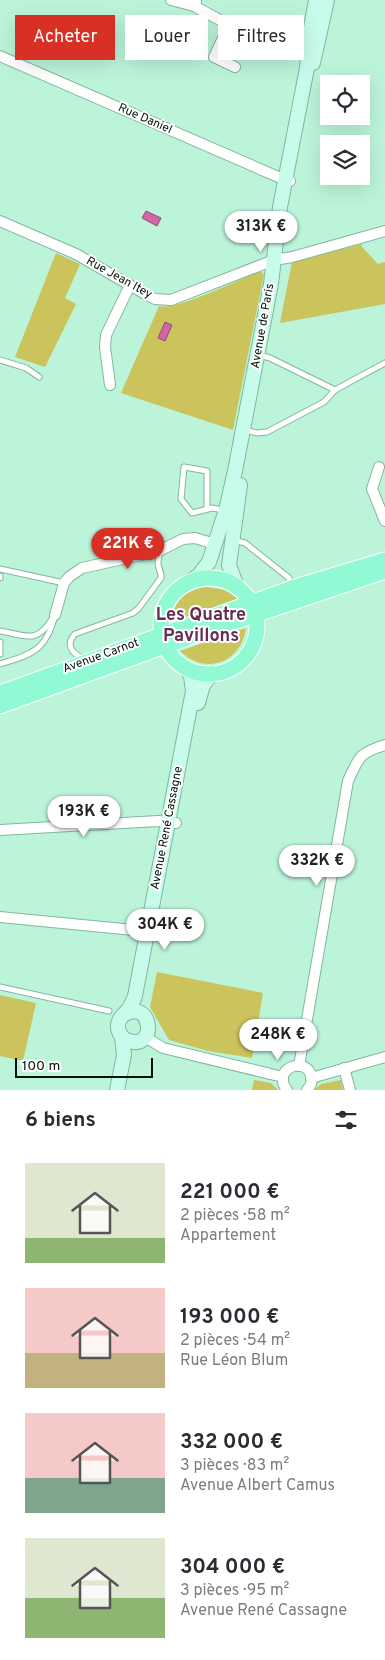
<!DOCTYPE html>
<html lang="fr">
<meta charset="utf-8">
<style>
:root{--surface:#fff;--page:#f2f2f3;--text:#2b2b33;--muted:#7c7c81;--accent:#d93025}
body{margin:0;font-family:Overpass,sans-serif;background:var(--page);color:var(--text);height:100vh;display:flex;flex-direction:column;font-size:19px;white-space:nowrap}
*{box-sizing:border-box;margin:0}
p{font-size:16px;color:var(--muted)}
.icon{flex:none;width:28px;height:28px;fill:none;stroke:currentColor;stroke-width:2;stroke-linecap:round;stroke-linejoin:round}
.map{position:relative;height:1090px;overflow:hidden}
.sheet{display:flex;flex-direction:column;background:var(--surface);flex:1}
.sheet>*{flex:none}
.banner{position:absolute;left:15px;top:15px;width:355px;height:45px;display:flex;gap:10px}
.fabs{position:absolute;left:320px;top:75px;display:grid;gap:10px}
.fabs a{display:grid;place-items:center;width:50px;height:50px;border-radius:0px;background:var(--surface);box-shadow:0 5px 20px #0002;font-size:25px}
.scale{position:absolute;left:15px;bottom:12px;width:138px;box-sizing:border-box;padding-left:5px;border:2px solid #00130b;border-top:0;font-size:14px;line-height:18px;white-space:nowrap;color:#00130b;-webkit-text-stroke:4px #fff;paint-order:stroke}
.price{position:absolute;translate:-50% -42px;padding:0 11px;border-radius:18px;background:#fff;color:#222;font-size:16px;line-height:32px;filter:drop-shadow(0 1px 2px #0008)}
.price::after{content:'';position:absolute;left:50%;top:30px;width:15px;height:11px;margin-left:-8px;background:inherit;clip-path:polygon(0 0,100% 0,50% 100%)}
.price.current{background:var(--accent);color:#fff}
ul{padding:0;list-style:none}
li{display:flex;align-items:center;gap:15px;height:125px;padding:0 25px}
li span{display:grid;place-items:center;flex:none;width:140px;height:100px;border-radius:0px;color:#555}
li>.icon{margin-inline-start:auto}
span .icon{width:60px;height:60px;fill:#fffc;stroke-width:1}
li b{font-size:21px}
h2{display:flex;justify-content:space-between;align-items:center;height:60px;padding:0 25px;font-size:21px}
.pill{padding:0 18px;border-radius:0px;background:var(--surface);box-shadow:0 5px 20px #0002;font-size:18px;line-height:45px}
.pill.current{background:var(--accent);color:#fff}
.map>svg:first-child{display:block}
.green{fill:#cbc35c}
.water{fill:#d166a7;stroke:#924d78}
.lines{fill:none;stroke-linecap:round;stroke-linejoin:round}
.service-casing{stroke:#81b79f;stroke-width:7}
.minor-casing{stroke:#81b79f;stroke-width:12}
.secondary-casing{stroke:#81b79f;stroke-width:16}
.primary-casing{stroke:#fff;stroke-width:17}
.service{stroke:#fff;stroke-width:5}
.minor{stroke:#fff;stroke-width:10}
.secondary{stroke:#c8fcea;stroke-width:14}
.primary{stroke:#91fad5;stroke-width:15}
.labels{text-anchor:middle;dominant-baseline:central;stroke-width:4;stroke-linejoin:round;paint-order:stroke}
.street-label{font-size:12px;fill:#00130b;stroke:#fff}
.district-label{font-size:18px;font-weight:bold;fill:#682b51;stroke:#fff}
</style>
<div class="map">
<svg width="385" height="1090" viewBox="0 0 385 1090">
<rect width="100%" height="100%" fill="#bcf4da"/>
<g class="green">
<polygon points="361,244 363,248 378,264 385,262 385,304 280,323 292,262"/>
<polygon points="56,253 80,264 65,298 76,304 45,367 15,357"/>
<path d="M260 271 264 274 233 430 121 393 159 306C176 311 241 279 260 271Z"/>
<path d="M206 587 225 590 238 599 171 623C173 602 185 590 206 587Z"/>
<path d="M246 628C241 663 205 676 180 651Z"/>
<polygon points="157,972 263,993 252,1058 208,1051 169,1040 150,1007"/>
<polygon points="0,995 36,1003 23,1061 0,1056"/>
<polygon points="254,1080 271,1083 278,1090 252,1090"/>
<polygon points="341,1080 343,1090 314,1090 321,1084"/>
</g>
<g class="water">
<polygon points="146,211 161,218 157,226 142,218"/>
<polygon points="165,322 172,325 165,341 158,338"/>
</g>
<g class="lines">
<g class="service-casing">
<g id="service">
<polyline points="259,355 270,358 335,390"/>
<polyline points="0,360 26,368 39,377"/>
<polyline points="245,430 257,433 267,432 324,402 335,390 385,363"/>
<polyline points="207,509 207,471 184,467 181,499 192,513 212,508 224,510"/>
<polyline points="233,540 245,543 289,578 292,587"/>
<polyline points="0,569 64,583"/>
<polyline points="0,576 0,578"/>
<path d="M0 631C25 635 36 645 52 619"/>
<polyline points="0,642 0,654"/>
<path d="M84 658C72 655 65 644 75 634L133 613 138 609 161 578C162 572 158 569 158 563 158 558 160 556 159 551"/>
<path d="M0 664C32 654 46 651 55 615"/>
<polyline points="0,987 109,1011"/>
</g>
</g>
<g class="minor-casing">
<g id="minor">
<polyline points="171,0 194,6 196,2"/>
<polyline points="194,6 229,25 214,57 235,67"/>
<polyline points="0,56 276,176 290,181"/>
<polyline points="0,221 76,254 147,295 155,299 171,300 274,260 292,257 385,231"/>
<polyline points="110,385 105,347 106,335 130,285"/>
<polyline points="379,467 372,489 385,521"/>
<polyline points="55,615 64,583 69,577 82,568 159,551 183,539 195,538 215,544"/>
<polyline points="0,830 158,821 176,823"/>
<polyline points="0,917 154,932"/>
<polyline points="145,1037 163,1048 283,1077"/>
<path d="M299 1066 348 781C359 757 359 753 385 745"/>
<polyline points="344,1068 350,1090"/>
<polyline points="311,1078 385,1057"/>
<path d="M287 1090C271 1070 304 1055 311 1075 313 1081 311 1086 307 1090"/>
</g>
</g>
<g class="secondary-casing">
<g id="secondary">
<polyline points="313,63 327,0"/>
<polyline points="189,582 199,575 209,562 226,510 235,471 271,284 280,207 307,68 309,39 316,0"/>
<polyline points="237,587 229,565 240,485"/>
<polyline points="198,703 203,685 213,673"/>
<path d="M123 1015C152 997 158 1050 129 1041 120 1039 115 1027 120 1019 123 1014 128 1011 130 1007 132 1003 134 999 135 996L193 691 191 676 186 668"/>
<polyline points="117,1090 124,1055 122,1037"/>
</g>
</g>
<g class="primary-casing">
<g id="primary">
<circle cx="209" cy="626" r="48"/>
<polyline points="0,693 292,588 385,560"/>
<polyline points="0,706 184,639 385,571"/>
</g>
</g>
<use href="#service" class="service"/>
<use href="#minor" class="minor"/>
<use href="#secondary" class="secondary"/>
<use href="#primary" class="primary"/>
</g>
<g class="labels">
<g class="street-label">
<text transform="translate(145 119) rotate(24)">Rue Daniel</text>
<text transform="translate(119 278) rotate(29)">Rue Jean Itey</text>
<text transform="translate(263 326) rotate(-80)">Avenue de Paris</text>
<text transform="translate(101 656) rotate(-20)">Avenue Carnot</text>
<text transform="translate(167 828) rotate(-79)">Avenue René Cassagne</text>
</g>
<g class="district-label">
<text x="201" y="615">Les Quatre<tspan x="201" dy="21">Pavillons</tspan></text>
</g>
</g>
</svg>
<div class="fabs">
<a><svg class="icon" aria-label="locate" viewBox="0 0 24 24"><circle cx="12" cy="12" r="6"/><path d="M12 2v4M12 18v4M2 12h4M18 12h4"/></svg></a>
<a><svg class="icon" aria-label="layers" viewBox="0 0 24 24"><path d="M12 4l9 5-9 5-9-5zM3 14l9 5 9-5"/></svg></a>
</div>
<div class="scale">100 m</div>
<b class="price" style="left:261px;top:253px">313K €</b>
<b class="price current" style="left:128px;top:570px">221K €</b>
<b class="price" style="left:84px;top:838px">193K €</b>
<b class="price" style="left:317px;top:887px">332K €</b>
<b class="price" style="left:165px;top:951px">304K €</b>
<b class="price" style="left:278px;top:1061px">248K €</b>
<div class="banner">
<a class="pill current">Acheter</a>
<a class="pill">Louer</a>
<a class="pill">Filtres</a>
</div>
</div>
<section class="sheet">
<h2>6 biens<svg class="icon" aria-label="filters" viewBox="0 0 24 24"><path d="M4 7h16M4 17h16"/><circle cx="9" cy="7" r="2"/><circle cx="15" cy="17" r="2"/></svg></h2>
<ul>
<li><span style="background:linear-gradient(#dfe7d0 75%,#8fb573 0)"><svg class="icon" aria-label="home" viewBox="0 0 24 24"><path d="M3 11l9-7 9 7M6 9v11h12V9"/></svg></span><div><b>221 000 €</b><p>2 pièces · 58 m²</p><p>Appartement</p></div></li>
<li><span style="background:linear-gradient(#f6c9c9 65%,#c2b280 0)"><svg class="icon" aria-label="home" viewBox="0 0 24 24"><path d="M3 11l9-7 9 7M6 9v11h12V9"/></svg></span><div><b>193 000 €</b><p>2 pièces · 54 m²</p><p>Rue Léon Blum</p></div></li>
<li><span style="background:linear-gradient(#f6c9c9 65%,#7fa58c 0)"><svg class="icon" aria-label="home" viewBox="0 0 24 24"><path d="M3 11l9-7 9 7M6 9v11h12V9"/></svg></span><div><b>332 000 €</b><p>3 pièces · 83 m²</p><p>Avenue Albert Camus</p></div></li>
<li><span style="background:linear-gradient(#dfe7d0 60%,#8fb573 0)"><svg class="icon" aria-label="home" viewBox="0 0 24 24"><path d="M3 11l9-7 9 7M6 9v11h12V9"/></svg></span><div><b>304 000 €</b><p>3 pièces · 95 m²</p><p>Avenue René Cassagne</p></div></li>
</ul>
</section>
